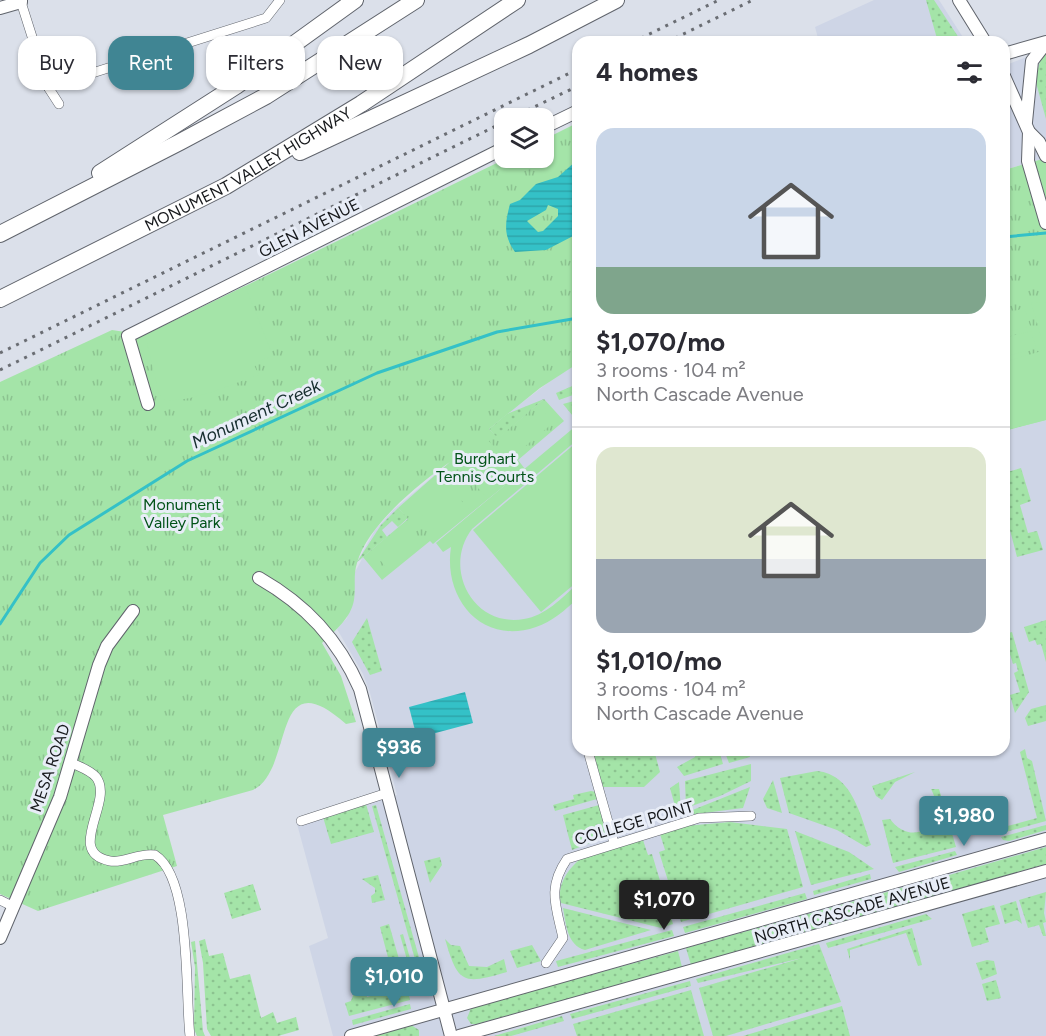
<!DOCTYPE html>
<meta charset="utf-8">
<style>
:root{--surface:#fff;--page:#f7f7f7;--text:#2b2b33;--muted:#7c7c81;--line:#e1e1e2;--accent:#408593}
body{margin:0;font-family:Figtree,sans-serif;background:var(--page);color:var(--text);height:100vh;display:flex;flex-direction:column;font-size:22px;white-space:nowrap}
*{box-sizing:border-box;margin:0}
p{font-size:20px;color:var(--muted)}
.icon{flex:none;width:33px;height:33px;fill:none;stroke:currentColor;stroke-width:2;stroke-linecap:round;stroke-linejoin:round}
.map{position:relative;flex:1;overflow:hidden}
.sheet{position:absolute;left:572px;top:36px;width:438px;height:720px;display:flex;flex-direction:column;background:var(--surface);border-radius:18px;box-shadow:0 2px 4px #0004}
.sheet>*{flex:none}
.banner{position:absolute;left:18px;top:36px;width:464px;height:54px;display:flex;gap:12px}
.controls{position:absolute;left:494px;top:108px;display:grid;gap:12px}
.controls a{display:grid;place-items:center;width:60px;height:60px;border-radius:12px;background:var(--surface);box-shadow:0 2px 4px #0004;font-size:30px}
.price{position:absolute;translate:-50% -51px;padding:0 14px;border-radius:6px;background:var(--accent);color:#fff;font-size:20px;line-height:39px;filter:drop-shadow(0 2px 3px #0008)}
.price::after{content:'';position:absolute;left:50%;top:36px;width:18px;height:14px;margin-left:-9px;background:inherit;clip-path:polygon(0 0,100% 0,50% 100%)}
.price.on{background:#222;color:#fff}
ul{padding:0;list-style:none}
li{display:grid;align-content:center;gap:12px;height:318px;padding:0 24px}
li+li{border-top:2px solid var(--line)}
li span{display:grid;place-items:center;height:186px;border-radius:18px;color:#555}
li>.icon{margin-inline-start:auto}
span .icon{width:108px;height:108px;fill:#fffc;stroke-width:1}
li b{font-size:26px}
h2{display:flex;justify-content:space-between;align-items:center;height:72px;padding:0 24px;font-size:26px}
.pill{padding:0 21px;border-radius:18px;background:var(--surface);box-shadow:0 2px 4px #0004;font-size:21px;line-height:54px}
.pill.on{background:var(--accent);color:#fff}
.map>svg:first-child{display:block}
.built{fill:#ced5e6}
.grass{fill:url(#grass-dots)}
.park{fill:url(#park-tufts)}
.garden{fill:#a4e4a8}
.water{fill:url(#water-rules);fill-rule:evenodd}
.lines{fill:none;stroke-linecap:round;stroke-linejoin:round}
.stream{stroke:#34c1c7;stroke-width:3}
.street-casing{stroke:#60646c;stroke-width:10}
.secondary-casing{stroke:#60646c;stroke-width:14}
.highway-casing{stroke:#60646c;stroke-width:18}
.street{stroke:#fff;stroke-width:9}
.secondary{stroke:#fff;stroke-width:12}
.highway{stroke:#fff;stroke-width:16}
.rail{stroke:#6a6d73;stroke-width:3;stroke-dasharray:3 6;stroke-linecap:butt}
.labels{text-anchor:middle;dominant-baseline:central;stroke-width:6;stroke-linejoin:round;paint-order:stroke}
.street-label{font-size:16px;fill:#16181b;stroke:#e8edf7}
.park-label{font-size:16px;fill:#025318;stroke:#e8edf7}
.water-label{font-size:18px;font-style:italic;fill:#172e2f;stroke:#e8edf7}
</style>
<div class="map">
<svg width="1046" height="1036" viewBox="0 0 1046 1036">
<defs>
<pattern id="grass-dots" width="8" height="8" patternUnits="userSpaceOnUse" patternTransform="scale(1.5)"><rect width="8" height="8" fill="#a4e4a8"/><path d="M2 2h.1M6 6h.1" fill="none" stroke="#8cc390" stroke-width="1.8" stroke-linecap="round"/></pattern>
<pattern id="park-tufts" width="24" height="20" patternUnits="userSpaceOnUse" patternTransform="scale(1.5)"><rect width="24" height="20" fill="#a4e4a8"/><path d="M3 7l-1-3M5 7V3M7 7l1-3M15 17l-1-3M17 17v-4M19 17l1-3" fill="none" stroke="#8cc390"/></pattern>
<pattern id="water-rules" width="6" height="5" patternUnits="userSpaceOnUse" patternTransform="scale(1.5)"><rect width="6" height="5" fill="#34c1c7"/><path d="M0 2.5h6" fill="none" stroke="#2da5aa"/></pattern>
</defs>
<rect width="100%" height="100%" fill="#dbe0ea"/>
<g class="built">
<polygon points="874,0 939,0 966,42 819,42 815,27"/>
<polygon points="1046,49 1046,158 1004,170 1004,66"/>
<polygon points="577,364 578,750 1004,750 1004,431 1046,420 1046,1036 333,1036 309,946 328,938 297,824 397,795 370,693 363,674 337,629 347,618 355,572 362,559 357,562 375,530 393,510 507,414 558,375"/>
</g>
<g class="grass">
<polygon points="926,0 934,0 959,38 958,42 938,42"/>
<polygon points="1046,53 1046,119 1035,79 1042,55"/>
<polygon points="577,384 578,421 577,421 563,404 574,401 573,395 559,400 556,393"/>
<polygon points="544,399 498,439 489,429 507,414"/>
<polygon points="1021,468 1031,501 1020,505 1028,533 1037,531 1043,550 1017,557 1004,507 1004,473"/>
<polygon points="398,508 408,518 398,527 392,521 382,530 387,537 357,562 381,525"/>
<polygon points="367,618 382,671 370,675 352,642"/>
<polygon points="1046,620 1046,662 1041,644 1037,645 1035,640 1029,642 1024,627"/>
<polygon points="1012,632 1029,692 1015,713 1010,695 1020,692 1014,673 1018,671 1016,663 1013,664 1008,648 1004,649 1004,634"/>
<polygon points="1046,705 1046,721 1028,726 1025,718 1031,709"/>
<polygon points="1025,749 1027,758 1032,761 1046,821 998,834 1000,828 1037,818 1020,752"/>
<polygon points="595,750 654,750 660,772 644,787 603,787 593,755"/>
<polygon points="697,750 701,750 703,755 719,750 723,764 684,776 677,767 695,757"/>
<polygon points="724,750 748,750 750,757 729,763"/>
<polygon points="751,764 751,781 720,796 686,808 685,781"/>
<path d="M817 771C853 774 861 818 871 845L866 847 837 830 789 813 780 778Z"/>
<polygon points="915,772 895,782 882,800 876,796 872,786"/>
<polygon points="773,780 782,813 767,808 763,799"/>
<polygon points="679,782 681,811 676,817 669,819 667,809 675,806 670,788"/>
<polygon points="750,787 743,808 688,815 690,811"/>
<path d="M931 789H939L956 847 893 863 882 820 890 819C912 849 950 825 931 789Z"/>
<polygon points="591,791 596,792 597,799 555,811 553,805 574,799 573,795"/>
<polygon points="366,804 374,832 331,844 323,817"/>
<polygon points="376,805 429,993 425,995 372,806"/>
<polygon points="599,805 608,836 572,850 563,815"/>
<polygon points="730,822 787,829 803,887 681,922 659,852 665,850 660,834 685,826"/>
<polygon points="1046,825 1046,830 1009,841 1003,840 1001,837"/>
<polygon points="795,831 849,852 874,869 811,885"/>
<path d="M642 837 648 855 652 854 673 924 661 928 561 903C556 885 569 867 583 857Z"/>
<polygon points="1046,847 1046,864 944,893 939,878"/>
<polygon points="955,851 957,855 899,872 895,867"/>
<polygon points="440,857 442,865 430,883 424,861"/>
<polygon points="870,874 871,879 814,895 813,891"/>
<polygon points="378,875 385,900 372,903 371,896 375,893 375,888 362,879"/>
<polygon points="930,880 934,897 691,965 686,948"/>
<polygon points="253,884 261,910 232,919 224,893"/>
<polygon points="1046,892 1044,913 1046,922 1043,923 1046,936 1043,936 1039,925 1028,928 1019,900"/>
<polygon points="805,893 807,899 685,933 683,927"/>
<polygon points="1016,901 1022,924 1017,920 1005,924 1000,906"/>
<polygon points="994,905 1000,924 985,928 989,942 972,947 962,914"/>
<path d="M563 908 651 930 585 950C567 945 566 924 563 908Z"/>
<polygon points="926,914 932,919 828,948 826,943"/>
<polygon points="389,924 401,966 391,969 380,927"/>
<polygon points="912,928 922,965 918,966 906,933 850,950 850,960 847,949"/>
<polygon points="672,930 674,936 558,967 556,961"/>
<polygon points="403,934 421,996 415,988 400,935"/>
<polygon points="205,939 209,956 223,953 230,979 250,974 261,1018 273,1012 277,1023 296,1017 299,1030 278,1036 211,1036 207,1029 203,963 199,941"/>
<path d="M445 939 451 945 460 946 469 966 487 967 504 959 507 972C463 985 458 984 445 939Z"/>
<polygon points="195,941 203,1031 205,1036 197,1036 194,1029 195,967 191,942"/>
<polygon points="819,944 841,1002 726,1036 713,1036 699,988 802,958 698,983 696,979"/>
<polygon points="532,945 541,961 517,968 510,951"/>
<polygon points="678,951 682,967 477,1024 471,1024 467,1018 471,1008"/>
<polygon points="987,960 994,961 997,974 982,980 976,963"/>
<polygon points="996,980 1001,998 987,1001 982,984"/>
<polygon points="690,981 691,986 572,1019 570,1014"/>
<polygon points="407,986 410,1000 349,1016 345,1003 351,1001 354,993 365,990 367,997"/>
<polygon points="691,990 704,1036 577,1036 573,1024"/>
<polygon points="410,1004 411,1009 353,1025 352,1020"/>
<polygon points="842,1006 850,1036 743,1036"/>
<polygon points="562,1016 564,1021 511,1036 494,1036"/>
<polygon points="411,1025 419,1030 419,1036 373,1036"/>
</g>
<g class="park">
<path d="M577 123V364L540 388 489 429 498 438 544 399 564 421 518 460 525 469 433 544 430 541 382 580 363 557 408 519 398 508 450 462C419 483 367 526 357 563 353 575 356 588 354 600 351 618 335 631 322 643L341 676 356 722 346 724C270 657 295 770 253 790L163 815 177 866 38 911 0 894V382L112 330 145 335 507 158H543V140Z"/>
<polygon points="1046,158 1046,420 1004,431 1004,170"/>
</g>
<g class="garden">
<path d="M245 286 273 356 253 363 259 375C230 384 195 402 165 400L159 394 145 335Z"/>
<polygon points="1031,302 1046,303 1046,420 1004,431 1004,362 1045,350"/>
<polygon points="1025,308 1030,326 1004,333 1004,314"/>
<polygon points="1031,331 1036,348 1004,357 1004,338"/>
<polygon points="542,409 553,423 523,448 512,434"/>
<path d="M577 425V440L472 529C442 568 473 628 524 619 545 616 562 598 577 584V599C565 610 552 622 536 627 481 646 443 598 451 547L443 552 436 543Z"/>
<polygon points="487,439 499,452 469,478 457,464"/>
<polygon points="577,442 577,582 541,612 473,530"/>
<polygon points="503,457 515,471 485,496 473,482"/>
<polygon points="442,477 453,491 423,516 412,502"/>
<polygon points="457,496 469,509 439,535 427,521"/>
<polygon points="407,531 418,544 388,570 377,556"/>
</g>
<g class="water">
<path d="M576 161 577 234 546 250 515 252C503 235 505 223 510 204L520 200 536 184 558 177ZM548 205 558 209V216L543 231 538 232 527 221 546 210Z"/>
<polygon points="465,692 473,723 417,738 409,707"/>
</g>
<g class="lines">
<g class="stream">
<polyline points="1004,237 1046,233"/>
<polyline points="0,624 40,563 69,535 187,461 377,373 497,332 578,318"/>
</g>
<g class="street-casing">
<g id="street">
<polyline points="21,2 48,87 59,104"/>
<polyline points="48,87 266,18 280,0"/>
<polyline points="588,751 614,843"/>
<path d="M72 763C80 767 90 770 96 777 115 801 64 852 110 861 124 864 139 852 155 855 192 878 185 996 190 1036"/>
<polyline points="301,821 387,793"/>
<polyline points="0,900 14,907"/>
<path d="M546 963 563 938C556 906 547 888 567 859L699 818 751 816"/>
</g>
</g>
<g class="secondary-casing">
<g id="secondary">
<polyline points="959,0 985,42"/>
<polyline points="0,8 21,2 21,0"/>
<polyline points="1004,54 1046,42"/>
<polyline points="1004,76 1029,132 1039,142 1046,156"/>
<polyline points="1026,122 1032,61 1046,43"/>
<polyline points="543,128 578,111"/>
<polyline points="1029,132 1028,161 1046,223"/>
<polyline points="148,404 128,336 504,148"/>
<path d="M259 578C306 605 338 639 360 689L451 1036"/>
<polyline points="0,938 60,797 99,665 107,646 133,611"/>
<polyline points="351,1036 1046,839"/>
<polyline points="459,1036 1046,871"/>
</g>
</g>
<g class="highway-casing">
<g id="highway">
<polyline points="300,152 529,45 616,0"/>
<polyline points="100,173 236,86 355,0"/>
<polyline points="0,234 180,142 266,96 416,0"/>
<path id="s1" d="M0 299 226 186 361 104 517 0"/>
</g>
</g>
<use href="#street" class="street"/>
<use href="#secondary" class="secondary"/>
<use href="#highway" class="highway"/>
<g class="rail">
<polyline points="633,42 719,0"/>
<polyline points="667,42 753,0"/>
<polyline points="511,118 578,86"/>
<polyline points="0,353 578,69"/>
<polyline points="0,370 504,122"/>
</g>
</g>
<g class="labels">
<g class="street-label">
<text stroke="none"><textPath href="#s1" startOffset="280">MONUMENT VALLEY HIGHWAY</textPath></text>
<text transform="translate(309 228) rotate(-27)">GLEN AVENUE</text>
<text transform="translate(50 768) rotate(-71)">MESA ROAD</text>
<text transform="translate(634 823) rotate(-16)">COLLEGE POINT</text>
<text transform="translate(852 910) rotate(-16)">NORTH CASCADE AVENUE</text>
</g>
<g class="park-label">
<text x="485" y="458">Burghart<tspan x="485" dy="18">Tennis Courts</tspan></text>
<text x="182" y="504">Monument<tspan x="182" dy="18">Valley Park</tspan></text>
</g>
<g class="water-label">
<text transform="translate(256 414) rotate(-25)">Monument Creek</text>
</g>
</g>
</svg>
<div class="controls">
<a><svg class="icon" aria-label="layers" viewBox="0 0 24 24"><path d="M12 4l9 5-9 5-9-5zM3 14l9 5 9-5"/></svg></a>
</div>
<b class="price" style="left:399px;top:779px">$936</b>
<b class="price" style="left:964px;top:847px">$1,980</b>
<b class="price on" style="left:664px;top:931px">$1,070</b>
<b class="price" style="left:394px;top:1008px">$1,010</b>
<div class="banner">
<a class="pill">Buy</a>
<a class="pill on">Rent</a>
<a class="pill">Filters</a>
<a class="pill">New</a>
</div>
<section class="sheet">
<h2>4 homes<svg class="icon" aria-label="filters" viewBox="0 0 24 24"><path d="M4 7h16M4 17h16"/><circle cx="9" cy="7" r="2"/><circle cx="15" cy="17" r="2"/></svg></h2>
<ul>
<li><span style="background:linear-gradient(#c9d6e8 75%,#7fa58c 0)"><svg class="icon" aria-label="home" viewBox="0 0 24 24"><path d="M3 11l9-7 9 7M6 9v11h12V9"/></svg></span><div><b>$1,070/mo</b><p>3 rooms · 104 m²</p><p>North Cascade Avenue</p></div></li>
<li><span style="background:linear-gradient(#dfe7d0 60%,#9aa5b1 0)"><svg class="icon" aria-label="home" viewBox="0 0 24 24"><path d="M3 11l9-7 9 7M6 9v11h12V9"/></svg></span><div><b>$1,010/mo</b><p>3 rooms · 104 m²</p><p>North Cascade Avenue</p></div></li>
</ul>
</section>
</div>
